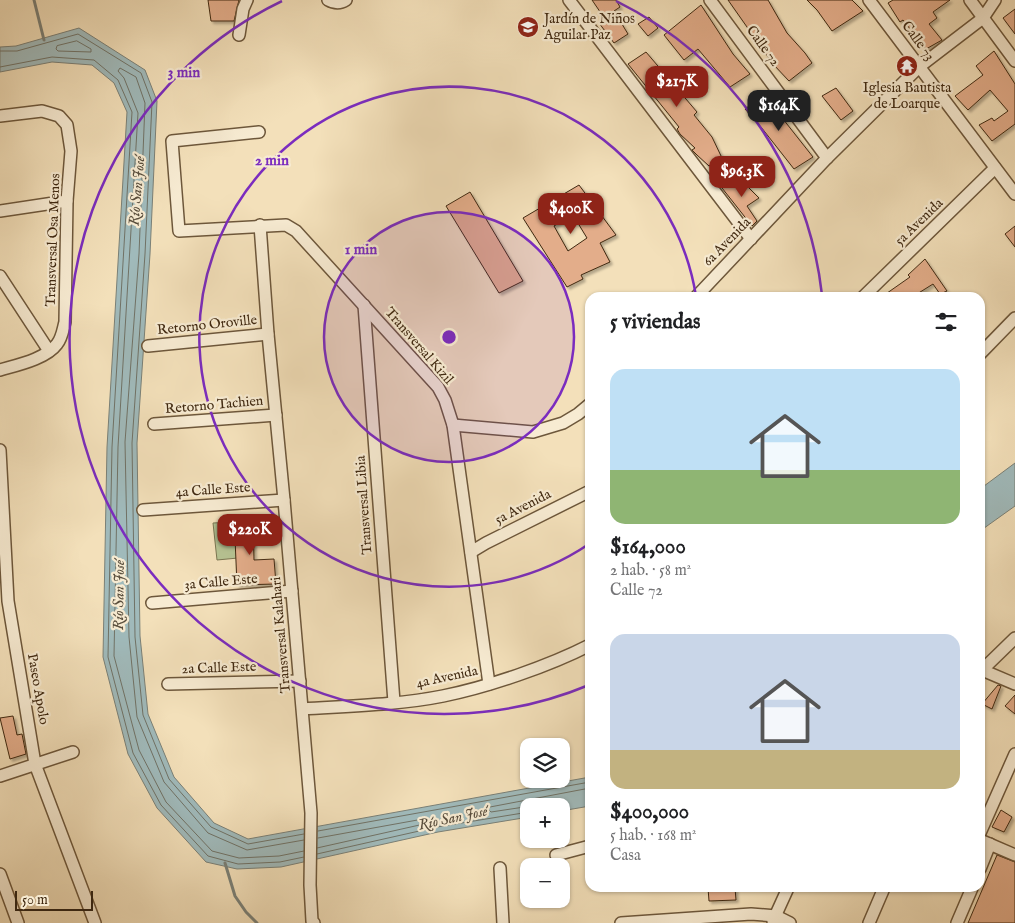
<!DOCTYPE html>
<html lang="es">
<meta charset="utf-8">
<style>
:root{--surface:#fff;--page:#f2f2f2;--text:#202124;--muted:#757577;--accent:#8f2418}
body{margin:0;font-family:"IM FELL English",serif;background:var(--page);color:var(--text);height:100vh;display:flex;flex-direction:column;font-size:19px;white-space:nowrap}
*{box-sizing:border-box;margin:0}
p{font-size:16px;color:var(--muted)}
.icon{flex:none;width:28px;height:28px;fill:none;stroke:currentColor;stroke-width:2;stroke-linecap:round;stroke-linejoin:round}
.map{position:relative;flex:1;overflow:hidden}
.drawer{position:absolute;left:585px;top:292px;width:400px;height:600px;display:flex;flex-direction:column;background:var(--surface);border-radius:15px;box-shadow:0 1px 4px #0004}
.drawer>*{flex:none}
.controls{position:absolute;left:520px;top:738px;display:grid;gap:10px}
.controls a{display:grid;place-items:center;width:50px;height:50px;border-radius:10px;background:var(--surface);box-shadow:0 1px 4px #0004;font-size:25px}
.scale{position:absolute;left:15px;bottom:12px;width:78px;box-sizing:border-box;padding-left:5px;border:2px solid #402911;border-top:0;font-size:14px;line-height:18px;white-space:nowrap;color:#402911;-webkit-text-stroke:4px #f7ebd2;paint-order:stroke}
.price{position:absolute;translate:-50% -42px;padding:0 11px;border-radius:10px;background:var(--accent);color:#fff;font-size:16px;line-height:32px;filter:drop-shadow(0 1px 2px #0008)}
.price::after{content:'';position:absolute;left:50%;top:30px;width:15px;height:11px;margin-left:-8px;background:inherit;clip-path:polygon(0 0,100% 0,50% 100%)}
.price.on{background:#222;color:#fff}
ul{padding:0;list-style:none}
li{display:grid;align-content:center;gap:10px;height:265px;padding:0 25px}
li span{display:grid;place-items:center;height:155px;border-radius:15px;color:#555}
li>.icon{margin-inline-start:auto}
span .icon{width:90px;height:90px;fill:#fffc;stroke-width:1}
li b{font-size:21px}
h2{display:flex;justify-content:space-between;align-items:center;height:60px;padding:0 25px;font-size:21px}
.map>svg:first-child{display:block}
.green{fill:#b6c393;stroke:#7b7652}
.water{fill:#a0babb;stroke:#7a8077}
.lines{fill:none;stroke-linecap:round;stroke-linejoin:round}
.shore{stroke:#707266;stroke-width:1}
.stream{stroke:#7a8077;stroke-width:3}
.building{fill:#e3ad8a;stroke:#402911;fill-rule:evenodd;filter:url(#shadow)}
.minor-casing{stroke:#6d573b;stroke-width:14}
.minor{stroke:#f7ebd2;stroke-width:11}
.ring{fill:none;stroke:#7b2cbf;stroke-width:2.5}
.labels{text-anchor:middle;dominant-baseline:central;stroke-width:4.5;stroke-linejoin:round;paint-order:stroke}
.poi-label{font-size:14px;fill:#402911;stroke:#f7ebd2;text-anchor:start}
.street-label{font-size:14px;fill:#402911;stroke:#f7ebd2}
.water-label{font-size:15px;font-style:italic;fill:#584d3c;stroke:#f7ebd2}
.centre{fill:#7b2cbf;stroke:#f7ebd2;stroke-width:2.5}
.ring-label{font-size:15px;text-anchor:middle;font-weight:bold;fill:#7b2cbf;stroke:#f7ebd2;stroke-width:4.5;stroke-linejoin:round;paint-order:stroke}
</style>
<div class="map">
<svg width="1015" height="923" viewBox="0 0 1015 923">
<defs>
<filter id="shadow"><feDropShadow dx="2.5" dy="2.5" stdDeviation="1" flood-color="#0004"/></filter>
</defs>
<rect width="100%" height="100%" fill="#f3e0ba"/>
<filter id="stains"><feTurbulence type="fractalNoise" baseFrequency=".004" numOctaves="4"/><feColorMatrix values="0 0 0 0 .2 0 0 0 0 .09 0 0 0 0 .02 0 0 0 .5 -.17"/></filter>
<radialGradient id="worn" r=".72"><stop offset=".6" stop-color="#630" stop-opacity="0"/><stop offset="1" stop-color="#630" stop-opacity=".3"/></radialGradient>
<polygon class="green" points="234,522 238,558 217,560 213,523"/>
<g class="water">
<polygon points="79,28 145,70 157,101 150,254 137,443 140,636 148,714 174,777 214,823 248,839 590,777 590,806 561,811 561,806 529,806 529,817 438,832 281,867 237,869 206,862 157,808 128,754 103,657 107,447 127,112 114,83 92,65 52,62 0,72 0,47 16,46"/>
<polygon points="1015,463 1015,506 980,531 980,489"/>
</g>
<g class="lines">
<g class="shore">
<polygon points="77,41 91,49 91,52 58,51 56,49 57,46"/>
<polyline points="0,51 17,51 78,34 141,73 152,102 145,254 132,443 135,637 143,715 169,779 211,827 248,844 304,834"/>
<polyline points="0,67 52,57 94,60 118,80 132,112 112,447 108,657 133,753 161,805 208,856 238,864 280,862 304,857"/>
<polyline points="531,806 491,812 488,809 490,807 590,788"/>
<polyline points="318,831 590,782"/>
<polyline points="317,848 424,824 426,821 423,819 318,838"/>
<polyline points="304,851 279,856 239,858 212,851 166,802 139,750 114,656 118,447 138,113 124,78 118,71 120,68 136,77 145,103 139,254 125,442 129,637 137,717 164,782 208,833 247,850 304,840"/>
<polyline points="317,854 437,827 529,812"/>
</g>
<g class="stream">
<polyline points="34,0 44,40"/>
<polyline points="225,863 235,896 246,912 257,923"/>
</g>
</g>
<g class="building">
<polygon points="208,0 239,0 234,21 211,21"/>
<polygon points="592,0 616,0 620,7 614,11 628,34 614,43 599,23 605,19"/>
<polygon points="728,0 768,0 787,33 805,53 812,63 789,81 773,64"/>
<polygon points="807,0 852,0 863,11 832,31 817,10"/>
<polygon points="893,0 950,0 933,12 937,18 929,24 942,40 926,49 903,20 900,22 888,3"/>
<polygon points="701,5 733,54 750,74 730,87 698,49 684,60 664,35"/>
<polygon points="1015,9 1015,34 1003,18"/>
<polygon points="649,17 658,28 648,36 638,24"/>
<polygon points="994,51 1015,84 1015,124 992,141 979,125 992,118 994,121 1008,111 990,90 968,110 955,96 983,75 976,66"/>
<polygon points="646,52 697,112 694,115 712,137 722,158 709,166 697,155 692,150 695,148 680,134 677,129 679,127 628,64"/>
<polygon points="836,88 853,111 841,120 822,96"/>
<polygon points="764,95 813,157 794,169 761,127 745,109"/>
<polygon points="737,176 759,198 747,206 757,221 752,226 722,188"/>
<path d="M579 185 616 235 600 243 610 262 581 275 583 279 567 287 523 218ZM573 215 587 238 568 251 554 226Z"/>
<polygon points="470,192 523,281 499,293 446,206"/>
<polygon points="1015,226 1015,247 1005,234"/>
<polygon points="925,259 947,291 940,294 933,284 917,294 919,298 880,298 910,277 908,275"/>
<polygon points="234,515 253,515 254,560 274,559 276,584 237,585"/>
<polygon points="998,685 1001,686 992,709 982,704"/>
<polygon points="1015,695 1015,714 1005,706"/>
<polygon points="13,716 17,735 22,734 26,754 10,759 0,718"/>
<polygon points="1001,810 1012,817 1004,832 992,827"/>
<polygon points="997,855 1015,862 1015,923 968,923"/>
<polygon points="708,888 735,888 736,900 709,901"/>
</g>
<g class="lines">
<g class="minor-casing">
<g id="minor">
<path d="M328 0C335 4 340 4 346 0"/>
<polyline points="569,0 751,239"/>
<polyline points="710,0 827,158"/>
<polyline points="869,0 1015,194"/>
<polyline points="970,0 1015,61"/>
<polyline points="239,35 243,9 247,0"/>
<path d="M0 116 42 111 59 116 67 125 71 151 67 201 65 322C63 329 62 338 57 344 46 359 17 365 0 370"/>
<polyline points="259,132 172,141 179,231 286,225 296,231 438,387 445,400 453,425 489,684"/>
<polyline points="0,211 67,201"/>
<polyline points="260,225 268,334 284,500 311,813 310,885 312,921 314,923"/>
<polyline points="0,276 49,351"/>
<polyline points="695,298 827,158 919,67 983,18 995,0"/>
<polyline points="862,298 995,168"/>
<polyline points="364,305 394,702"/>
<polyline points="148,346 268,334"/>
<polyline points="980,354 1015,318"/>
<polyline points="154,424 276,415"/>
<polyline points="453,425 533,432 563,423 578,414 590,404"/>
<polyline points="0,450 8,601 35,764 95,923"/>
<polyline points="143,510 284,500"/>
<polyline points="471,552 486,543 590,491"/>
<polyline points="152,603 292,591"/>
<polyline points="982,670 1015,684"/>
<polyline points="980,672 1015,638"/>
<polyline points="168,684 300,681"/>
<path d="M303 709C349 706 398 705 443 696 488 687 549 666 590 645"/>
<polyline points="0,776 73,752"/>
<polyline points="980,833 1015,754"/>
<polyline points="980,840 1015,855"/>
<polyline points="556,855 590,846"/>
<polyline points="500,868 503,923"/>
<polyline points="980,869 990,844"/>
<polyline points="0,874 18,923"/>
<polyline points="773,921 788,888"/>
<polyline points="621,923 751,914 776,916 790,923"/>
<polyline points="869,923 884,888"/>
<polyline points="957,923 972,888"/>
</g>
</g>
<use href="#minor" class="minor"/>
</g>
<circle cx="449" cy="337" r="125" fill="#7b2cbf" fill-opacity=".12"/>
<g class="ring">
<circle cx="449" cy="337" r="125"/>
<path d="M589 544A250 250 0 1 1 696 296"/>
<path d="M589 685A375 375 0 0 1 282 1M616 1A375 375 0 0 1 822 295"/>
</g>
<defs>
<g id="school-disc" transform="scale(1.125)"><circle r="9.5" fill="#8f2418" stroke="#f7ebd2"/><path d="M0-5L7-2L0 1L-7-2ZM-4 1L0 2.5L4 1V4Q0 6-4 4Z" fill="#fff"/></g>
<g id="temple-disc" transform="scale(1.125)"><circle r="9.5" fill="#8f2418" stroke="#f7ebd2"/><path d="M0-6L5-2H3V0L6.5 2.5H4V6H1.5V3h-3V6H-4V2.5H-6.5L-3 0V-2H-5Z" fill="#fff"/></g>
</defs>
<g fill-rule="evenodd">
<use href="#school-disc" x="528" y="27"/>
<use href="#temple-disc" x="907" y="66"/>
</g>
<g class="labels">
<g class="poi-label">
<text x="544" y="19">Jardín de Niños<tspan x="544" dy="16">Aguilar Paz</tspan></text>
<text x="907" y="88" text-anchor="middle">Iglesia Bautista<tspan x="907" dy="16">de Loarque</tspan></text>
</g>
<g class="street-label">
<text transform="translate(918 41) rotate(54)">Calle 73</text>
<text transform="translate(763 46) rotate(54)">Calle 72</text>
<text transform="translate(919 222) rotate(-44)">5a Avenida</text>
<text transform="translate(53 240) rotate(-88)">Transversal Osa Menos</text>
<text transform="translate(727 242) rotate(-46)">6a Avenida</text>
<text transform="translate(207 325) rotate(-6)">Retorno Oroville</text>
<text transform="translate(419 346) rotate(49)">Transversal Kizil</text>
<text transform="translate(214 405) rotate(-5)">Retorno Tachien</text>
<text transform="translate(213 490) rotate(-4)">4a Calle Este</text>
<text transform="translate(364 505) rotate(-94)">Transversal Libia</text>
<text transform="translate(523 507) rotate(-27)">5a Avenida</text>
<text transform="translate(221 582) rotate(-5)">3a Calle Este</text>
<text transform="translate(281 635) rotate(-95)">Transversal Kalahari</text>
<text transform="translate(219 668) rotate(-2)">2a Calle Este</text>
<text transform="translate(447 677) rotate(-12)">4a Avenida</text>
<text transform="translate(38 689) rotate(80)">Paseo Apolo</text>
</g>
<g class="water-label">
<text transform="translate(137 191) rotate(-85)">Río San José</text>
<text transform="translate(119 595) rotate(-89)">Río San José</text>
<text transform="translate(453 818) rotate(-12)">Río San José</text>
</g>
</g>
<circle cx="449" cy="337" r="8" class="centre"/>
<g class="ring-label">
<text x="184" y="77">3 min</text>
<text x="272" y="165">2 min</text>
<text x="361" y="254">1 min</text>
</g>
<rect width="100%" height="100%" filter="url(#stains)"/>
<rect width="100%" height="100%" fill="url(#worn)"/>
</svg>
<div class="controls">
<a><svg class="icon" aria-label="layers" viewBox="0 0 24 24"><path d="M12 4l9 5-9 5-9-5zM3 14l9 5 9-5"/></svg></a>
<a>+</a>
<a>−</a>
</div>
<div class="scale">50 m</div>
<b class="price" style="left:677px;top:108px">$217K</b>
<b class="price on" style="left:779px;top:132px">$164K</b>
<b class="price" style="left:742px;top:198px">$96.3K</b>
<b class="price" style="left:571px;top:235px">$400K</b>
<b class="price" style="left:250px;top:556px">$220K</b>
<section class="drawer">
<h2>5 viviendas<svg class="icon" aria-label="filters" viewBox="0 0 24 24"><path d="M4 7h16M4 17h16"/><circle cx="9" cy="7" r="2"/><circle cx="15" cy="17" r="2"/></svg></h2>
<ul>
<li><span style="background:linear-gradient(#bfe0f5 65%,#8fb573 0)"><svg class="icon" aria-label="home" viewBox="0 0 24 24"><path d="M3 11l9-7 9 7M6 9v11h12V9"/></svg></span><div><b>$164,000</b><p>2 hab. · 58 m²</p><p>Calle 72</p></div></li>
<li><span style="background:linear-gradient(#c9d6e8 75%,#c2b280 0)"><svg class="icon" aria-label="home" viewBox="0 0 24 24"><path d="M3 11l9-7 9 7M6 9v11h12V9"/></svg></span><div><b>$400,000</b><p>5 hab. · 168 m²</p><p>Casa</p></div></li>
</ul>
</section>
</div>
